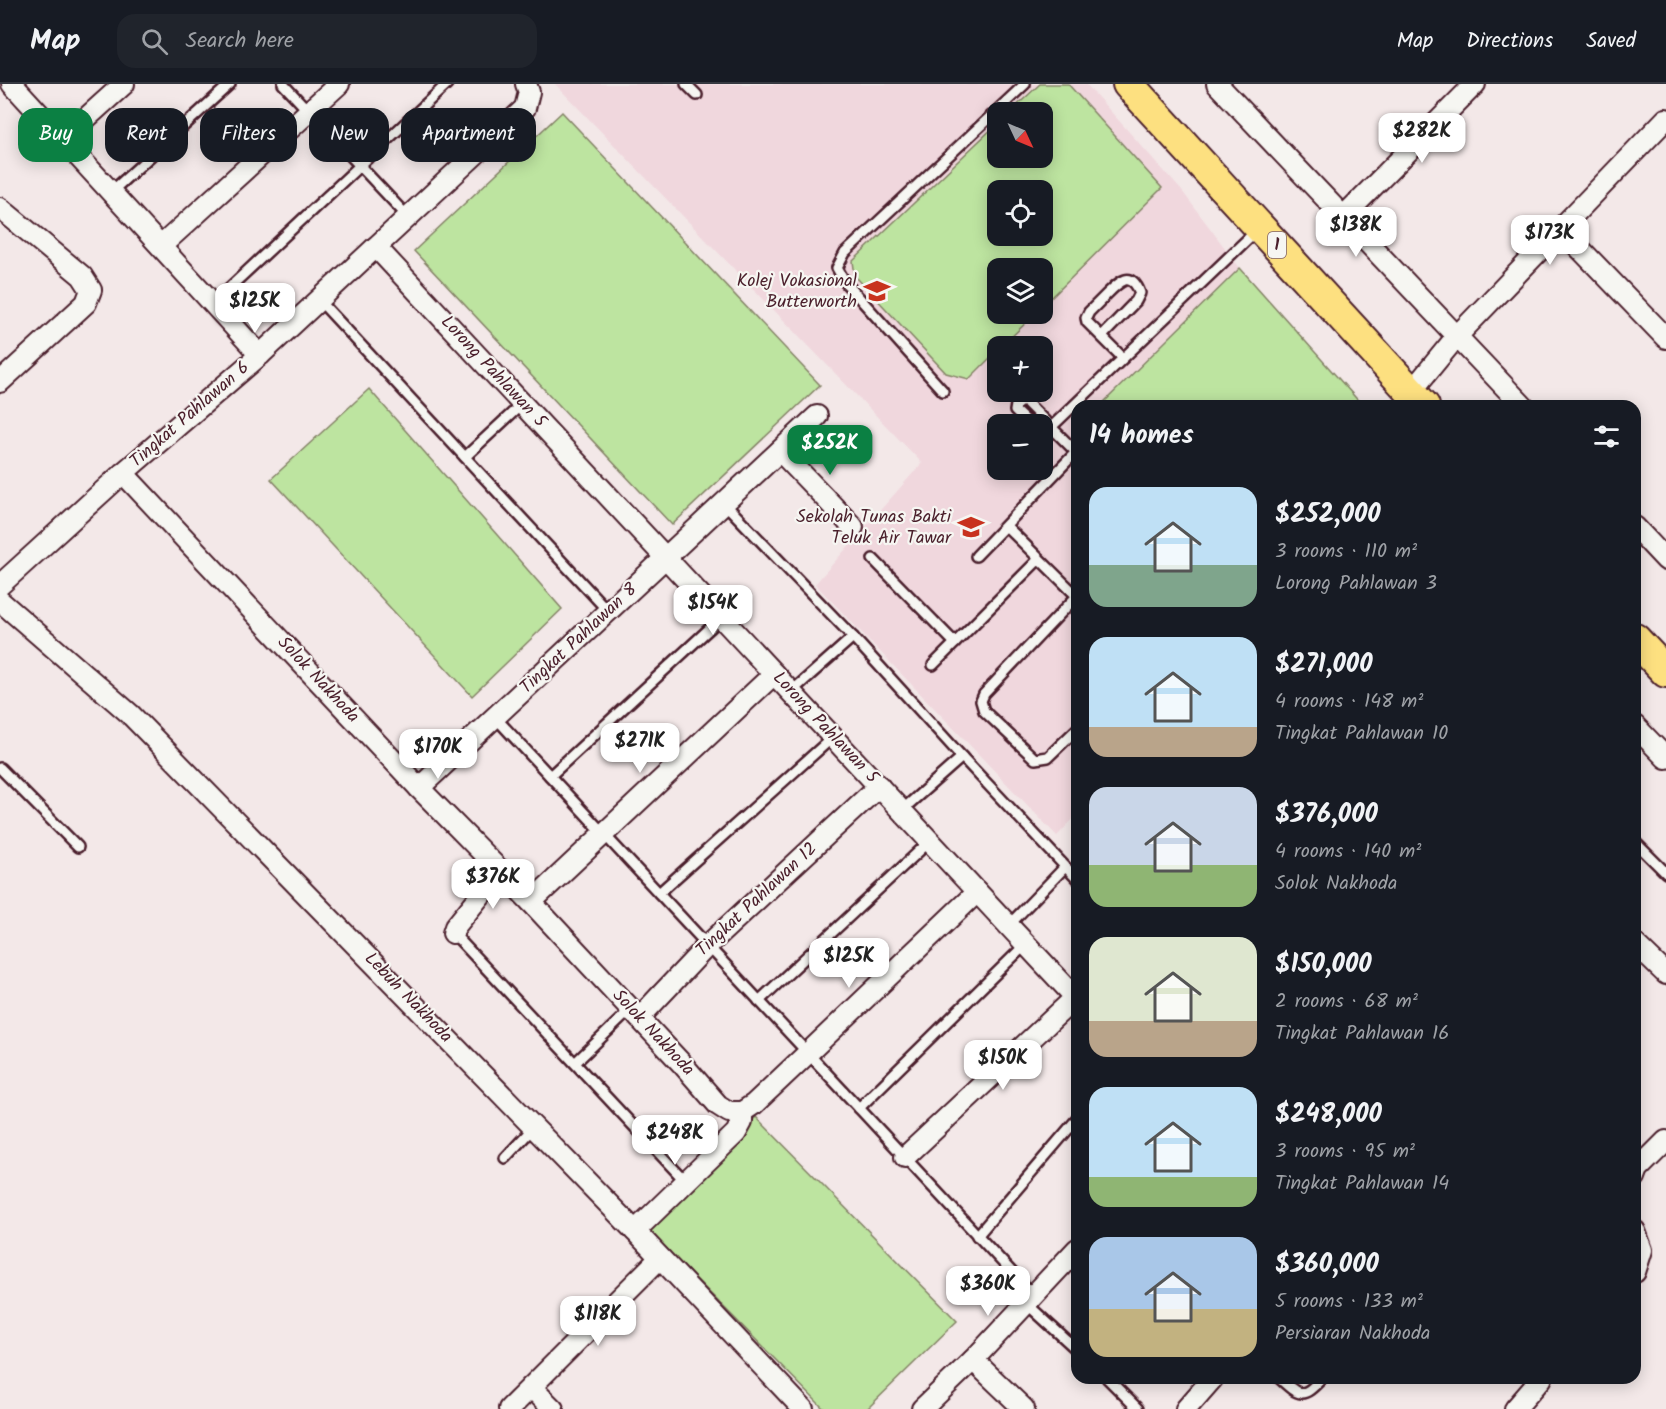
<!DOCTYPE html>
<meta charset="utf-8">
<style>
:root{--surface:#171b24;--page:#20242c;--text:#f1f3f6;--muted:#9ea1a6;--line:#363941;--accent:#0b8043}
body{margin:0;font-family:Kalam,sans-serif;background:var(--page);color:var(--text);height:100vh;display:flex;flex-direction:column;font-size:22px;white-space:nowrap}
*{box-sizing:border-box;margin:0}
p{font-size:20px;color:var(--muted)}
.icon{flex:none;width:33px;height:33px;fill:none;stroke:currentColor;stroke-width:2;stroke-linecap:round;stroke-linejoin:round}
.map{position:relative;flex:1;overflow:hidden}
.details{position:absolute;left:1071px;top:316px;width:570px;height:984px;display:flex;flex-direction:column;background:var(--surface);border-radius:18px;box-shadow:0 3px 15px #0003}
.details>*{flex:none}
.guide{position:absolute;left:18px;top:24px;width:570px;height:54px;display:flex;gap:12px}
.needle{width:39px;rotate:134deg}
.fabs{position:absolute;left:987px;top:18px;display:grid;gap:12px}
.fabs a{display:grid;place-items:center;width:66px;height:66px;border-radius:12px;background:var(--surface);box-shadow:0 3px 15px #0003;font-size:30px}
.price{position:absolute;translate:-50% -51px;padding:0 14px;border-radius:12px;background:#fff;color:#222;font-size:20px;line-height:39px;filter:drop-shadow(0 2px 3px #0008)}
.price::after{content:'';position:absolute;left:50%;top:36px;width:18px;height:14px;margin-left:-9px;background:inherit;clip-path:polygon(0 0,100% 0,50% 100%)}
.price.on{background:var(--accent);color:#fff}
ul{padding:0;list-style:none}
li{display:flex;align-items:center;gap:18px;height:150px;padding:0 18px}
li span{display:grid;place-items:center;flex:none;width:168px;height:120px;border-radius:18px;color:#555}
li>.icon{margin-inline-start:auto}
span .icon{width:72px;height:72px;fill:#fffc;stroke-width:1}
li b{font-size:26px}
h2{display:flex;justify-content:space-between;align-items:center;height:72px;padding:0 18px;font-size:26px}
.chip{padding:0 21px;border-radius:18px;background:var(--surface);box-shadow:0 3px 15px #0003;font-size:21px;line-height:54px}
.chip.on{background:var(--accent);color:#fff}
header{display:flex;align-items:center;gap:36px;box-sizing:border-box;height:84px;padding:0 30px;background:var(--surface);border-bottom:2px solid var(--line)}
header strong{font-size:28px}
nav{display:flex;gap:33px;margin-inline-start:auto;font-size:21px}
.search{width:420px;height:54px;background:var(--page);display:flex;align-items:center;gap:15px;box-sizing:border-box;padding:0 21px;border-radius:18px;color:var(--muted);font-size:22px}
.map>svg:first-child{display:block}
.built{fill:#f0d7dd;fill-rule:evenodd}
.green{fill:#bde4a0;stroke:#848266;stroke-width:1.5;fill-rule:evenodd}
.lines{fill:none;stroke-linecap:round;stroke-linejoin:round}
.service-casing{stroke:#4a1f2b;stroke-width:14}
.minor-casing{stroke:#4a1f2b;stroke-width:24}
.primary-casing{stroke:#4a1f2b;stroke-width:34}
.service{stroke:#f6f6f2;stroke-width:9}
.minor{stroke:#f6f6f2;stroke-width:20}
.primary{stroke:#fde080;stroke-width:30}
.labels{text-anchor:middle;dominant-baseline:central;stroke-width:4.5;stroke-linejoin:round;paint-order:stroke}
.shield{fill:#f6f6f2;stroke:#7e6067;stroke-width:1.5}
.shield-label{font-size:16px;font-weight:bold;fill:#4a1f2b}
.poi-label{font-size:18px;fill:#4a1f2b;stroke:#f6f6f2;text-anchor:end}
.street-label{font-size:18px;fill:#4a1f2b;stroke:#f6f6f2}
</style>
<header>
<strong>Map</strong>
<div class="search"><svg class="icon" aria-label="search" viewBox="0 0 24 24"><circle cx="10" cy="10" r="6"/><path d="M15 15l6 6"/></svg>Search here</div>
<nav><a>Map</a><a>Directions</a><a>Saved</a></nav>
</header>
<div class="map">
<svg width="1666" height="1325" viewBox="0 0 1666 1325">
<rect width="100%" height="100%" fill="#f3e8e8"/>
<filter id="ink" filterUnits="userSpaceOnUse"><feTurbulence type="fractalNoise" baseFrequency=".0167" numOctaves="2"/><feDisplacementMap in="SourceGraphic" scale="12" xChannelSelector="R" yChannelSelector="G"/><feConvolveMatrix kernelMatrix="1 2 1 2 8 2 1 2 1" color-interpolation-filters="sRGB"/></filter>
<g filter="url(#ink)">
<path class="built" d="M555 0H1086L1182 107 1240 184 1363 322H1077V731L1057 752 815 500 922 379ZM998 28H1042V74H998ZM998 106H1042V152H998ZM998 184H1042V230H998ZM998 262H1042V308H998ZM998 340H1042V386H998Z"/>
<g class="green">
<path d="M1040 0H1068L1162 104 1043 222 1042 184H998V230H1035L1002 262H998L997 267 969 295 946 289 855 192 853 177 997 40 998 74H1042V28H1010ZM998 106H1042V152H998Z"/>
<polygon points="562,28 820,301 672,441 414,167"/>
<polygon points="1240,184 1363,322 1100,322"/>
<polygon points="369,305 562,525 472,612 271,395"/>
<polygon points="756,1033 957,1237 867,1325 824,1325 644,1142"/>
</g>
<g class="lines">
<g class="service-casing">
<g id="service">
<polyline points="283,0 408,133"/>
<polyline points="686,0 697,11"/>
<polyline points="111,108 230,0"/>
<polyline points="319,216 608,527"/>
<polyline points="213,219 447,0"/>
<path d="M1102 252 1136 217 1140 209C1131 186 1120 197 1107 210 1101 216 1095 222 1089 228L1086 234 1087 238 1123 274"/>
<polyline points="943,307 845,198 837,184 845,169 1025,0"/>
<polyline points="1029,340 1015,327 1016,321 1020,318 1026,318 1077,369"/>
<polyline points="1042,352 1257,146"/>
<polyline points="465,373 523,319"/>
<polyline points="724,419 853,553 962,673 1077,795"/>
<polyline points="1006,442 1077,512"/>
<polyline points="976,472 1076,368"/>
<polyline points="873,475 955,559"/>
<polyline points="1077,512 984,610 981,617 984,627 1035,675 1048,673 1077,645"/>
<polyline points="933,581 1039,475"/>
<polyline points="791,608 853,553"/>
<polyline points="495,633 1034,1212"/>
<polyline points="0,684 78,763"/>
<polyline points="550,692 721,534"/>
<polyline points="901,727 962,673"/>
<polyline points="1635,758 1666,789"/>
<polyline points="659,809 833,653"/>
<polyline points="1009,841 1065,783"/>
<polyline points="453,849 686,1098"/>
<polyline points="759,917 930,757"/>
<polyline points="575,979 631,925"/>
<polyline points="859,1024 1026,860"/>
<polyline points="505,1074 534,1043"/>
<polyline points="977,1152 1077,1035"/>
<polyline points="1027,1220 1077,1266"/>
<polyline points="1107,1294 1138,1325"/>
<path d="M1279 1294C1299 1312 1302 1316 1322 1294"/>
</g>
</g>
<g class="minor-casing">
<g id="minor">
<polyline points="12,0 260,271"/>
<polyline points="1217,0 1523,322"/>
<polyline points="63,55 124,0"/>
<polyline points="0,124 82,192 91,206 86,219 0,298"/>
<polyline points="1343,133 1475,0"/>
<polyline points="1560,144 1666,254"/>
<polyline points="161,162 339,0"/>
<polyline points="376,163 1077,915"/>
<polyline points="1411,308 1457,252 1666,35"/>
<polyline points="780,367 853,443"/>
<polyline points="123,389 419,704 531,818 684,982 718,1021 729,1028 742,1028"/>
<polyline points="1635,443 1666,476"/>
<polyline points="0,501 123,389 260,271 525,24 529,8 526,0"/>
<polyline points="0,517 130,630 635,1147 803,1325"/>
<polyline points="1635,642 1666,674"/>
<polyline points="419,704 817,332"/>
<polyline points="531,818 774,590"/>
<polyline points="453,849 455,843 501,786"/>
<polyline points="1635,860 1666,890"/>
<polyline points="639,934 708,861 879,702"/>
<polyline points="742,1028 754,1020 808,969 977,808"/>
<polyline points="905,1073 1076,913"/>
<polyline points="1635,1093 1638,1085 1666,1057"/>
<polyline points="635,1147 736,1049 742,1038 742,1028"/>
<polyline points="1635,1147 1642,1166 1635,1188"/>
<polyline points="973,1276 1024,1325"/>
<polyline points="531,1303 553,1325"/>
<polyline points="509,1325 660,1174"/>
<polyline points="922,1325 973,1276 1077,1165"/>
<polyline points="1186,1325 1213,1294"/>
<polyline points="1515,1325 1542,1294"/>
</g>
</g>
<g class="primary-casing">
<g id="primary">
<polyline points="1128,0 1424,322"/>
<polyline points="1635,555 1666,588"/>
</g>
</g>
<use href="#service" class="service"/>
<use href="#minor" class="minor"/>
<use href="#primary" class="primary"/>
</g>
</g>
<defs>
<g id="university-bare" transform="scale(2.07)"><path d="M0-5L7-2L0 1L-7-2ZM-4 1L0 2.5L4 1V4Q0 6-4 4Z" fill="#c8321e" stroke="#f6f6f2" stroke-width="2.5" paint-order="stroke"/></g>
<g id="school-bare" transform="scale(2.07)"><path d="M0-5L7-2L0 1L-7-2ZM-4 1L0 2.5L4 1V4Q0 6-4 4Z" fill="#c8321e" stroke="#f6f6f2" stroke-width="2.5" paint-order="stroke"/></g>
</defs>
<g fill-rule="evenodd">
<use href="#university-bare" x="877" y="207"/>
<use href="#school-bare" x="971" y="443"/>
</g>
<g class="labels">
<rect class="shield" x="1268" y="148" width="18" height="26" rx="4.5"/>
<g class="shield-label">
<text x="1277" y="161">1</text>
</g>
<g class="poi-label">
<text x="857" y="197">Kolej Vokasional<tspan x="857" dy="21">Butterworth</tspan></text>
<text x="951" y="433">Sekolah Tunas Bakti<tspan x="951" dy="21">Teluk Air Tawar</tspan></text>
</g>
<g class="street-label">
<text transform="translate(493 288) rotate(47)">Lorong Pahlawan 5</text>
<text transform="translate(190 331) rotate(-41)">Tingkat Pahlawan 6</text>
<text transform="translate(579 555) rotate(-43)">Tingkat Pahlawan 8</text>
<text transform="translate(318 596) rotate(47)">Solok Nakhoda</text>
<text transform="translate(825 644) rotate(47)">Lorong Pahlawan 5</text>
<text transform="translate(757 816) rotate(-43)">Tingkat Pahlawan 12</text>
<text transform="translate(408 914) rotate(46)">Lebuh Nakhoda</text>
<text transform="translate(653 949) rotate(47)">Solok Nakhoda</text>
</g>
</g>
</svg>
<div class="fabs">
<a><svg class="needle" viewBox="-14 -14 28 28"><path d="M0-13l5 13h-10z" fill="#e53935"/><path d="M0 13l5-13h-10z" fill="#9ea1a6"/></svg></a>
<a><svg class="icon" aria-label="locate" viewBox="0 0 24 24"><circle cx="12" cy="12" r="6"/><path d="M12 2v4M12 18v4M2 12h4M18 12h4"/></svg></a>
<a><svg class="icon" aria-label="layers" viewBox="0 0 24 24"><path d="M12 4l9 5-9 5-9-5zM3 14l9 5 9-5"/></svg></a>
<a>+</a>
<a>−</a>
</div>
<b class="price" style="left:1422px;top:80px">$282K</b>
<b class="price" style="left:1356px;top:174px">$138K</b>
<b class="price" style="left:1550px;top:182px">$173K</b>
<b class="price" style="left:255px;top:250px">$125K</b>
<b class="price on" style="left:830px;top:392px">$252K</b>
<b class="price" style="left:713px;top:552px">$154K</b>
<b class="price" style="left:640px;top:690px">$271K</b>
<b class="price" style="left:438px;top:696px">$170K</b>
<b class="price" style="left:493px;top:826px">$376K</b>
<b class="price" style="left:849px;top:905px">$125K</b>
<b class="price" style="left:1003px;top:1007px">$150K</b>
<b class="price" style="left:675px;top:1082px">$248K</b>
<b class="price" style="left:988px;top:1233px">$360K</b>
<b class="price" style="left:598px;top:1263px">$118K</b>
<div class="guide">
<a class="chip on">Buy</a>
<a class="chip">Rent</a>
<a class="chip">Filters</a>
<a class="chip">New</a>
<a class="chip">Apartment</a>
</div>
<section class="details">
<h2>14 homes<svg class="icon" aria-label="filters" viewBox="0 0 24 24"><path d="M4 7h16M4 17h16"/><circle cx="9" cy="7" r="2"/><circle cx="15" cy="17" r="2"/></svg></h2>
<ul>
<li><span style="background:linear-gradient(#bfe0f5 65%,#7fa58c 0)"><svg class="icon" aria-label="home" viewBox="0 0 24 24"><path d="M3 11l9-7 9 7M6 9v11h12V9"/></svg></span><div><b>$252,000</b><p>3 rooms · 110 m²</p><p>Lorong Pahlawan 3</p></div></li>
<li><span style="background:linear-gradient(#bfe0f5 75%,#b9a48a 0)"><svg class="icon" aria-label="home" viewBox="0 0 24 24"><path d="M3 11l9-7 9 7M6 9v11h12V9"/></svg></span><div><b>$271,000</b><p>4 rooms · 148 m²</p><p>Tingkat Pahlawan 10</p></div></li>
<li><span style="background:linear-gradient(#c9d6e8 65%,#8fb573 0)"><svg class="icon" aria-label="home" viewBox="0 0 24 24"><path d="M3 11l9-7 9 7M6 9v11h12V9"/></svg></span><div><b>$376,000</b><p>4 rooms · 140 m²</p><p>Solok Nakhoda</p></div></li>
<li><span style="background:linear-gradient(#dfe7d0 70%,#b9a48a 0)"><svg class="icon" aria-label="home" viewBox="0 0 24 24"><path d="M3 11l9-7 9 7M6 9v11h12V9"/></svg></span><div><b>$150,000</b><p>2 rooms · 68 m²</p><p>Tingkat Pahlawan 16</p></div></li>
<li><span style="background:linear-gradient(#bfe0f5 75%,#8fb573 0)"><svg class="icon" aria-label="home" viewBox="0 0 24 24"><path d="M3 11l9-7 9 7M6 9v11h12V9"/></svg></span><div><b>$248,000</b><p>3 rooms · 95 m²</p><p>Tingkat Pahlawan 14</p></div></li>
<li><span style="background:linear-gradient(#a9c7e8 60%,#c2b280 0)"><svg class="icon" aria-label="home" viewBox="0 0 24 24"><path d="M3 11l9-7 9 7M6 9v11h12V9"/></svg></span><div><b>$360,000</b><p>5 rooms · 133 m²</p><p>Persiaran Nakhoda</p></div></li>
</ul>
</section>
</div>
